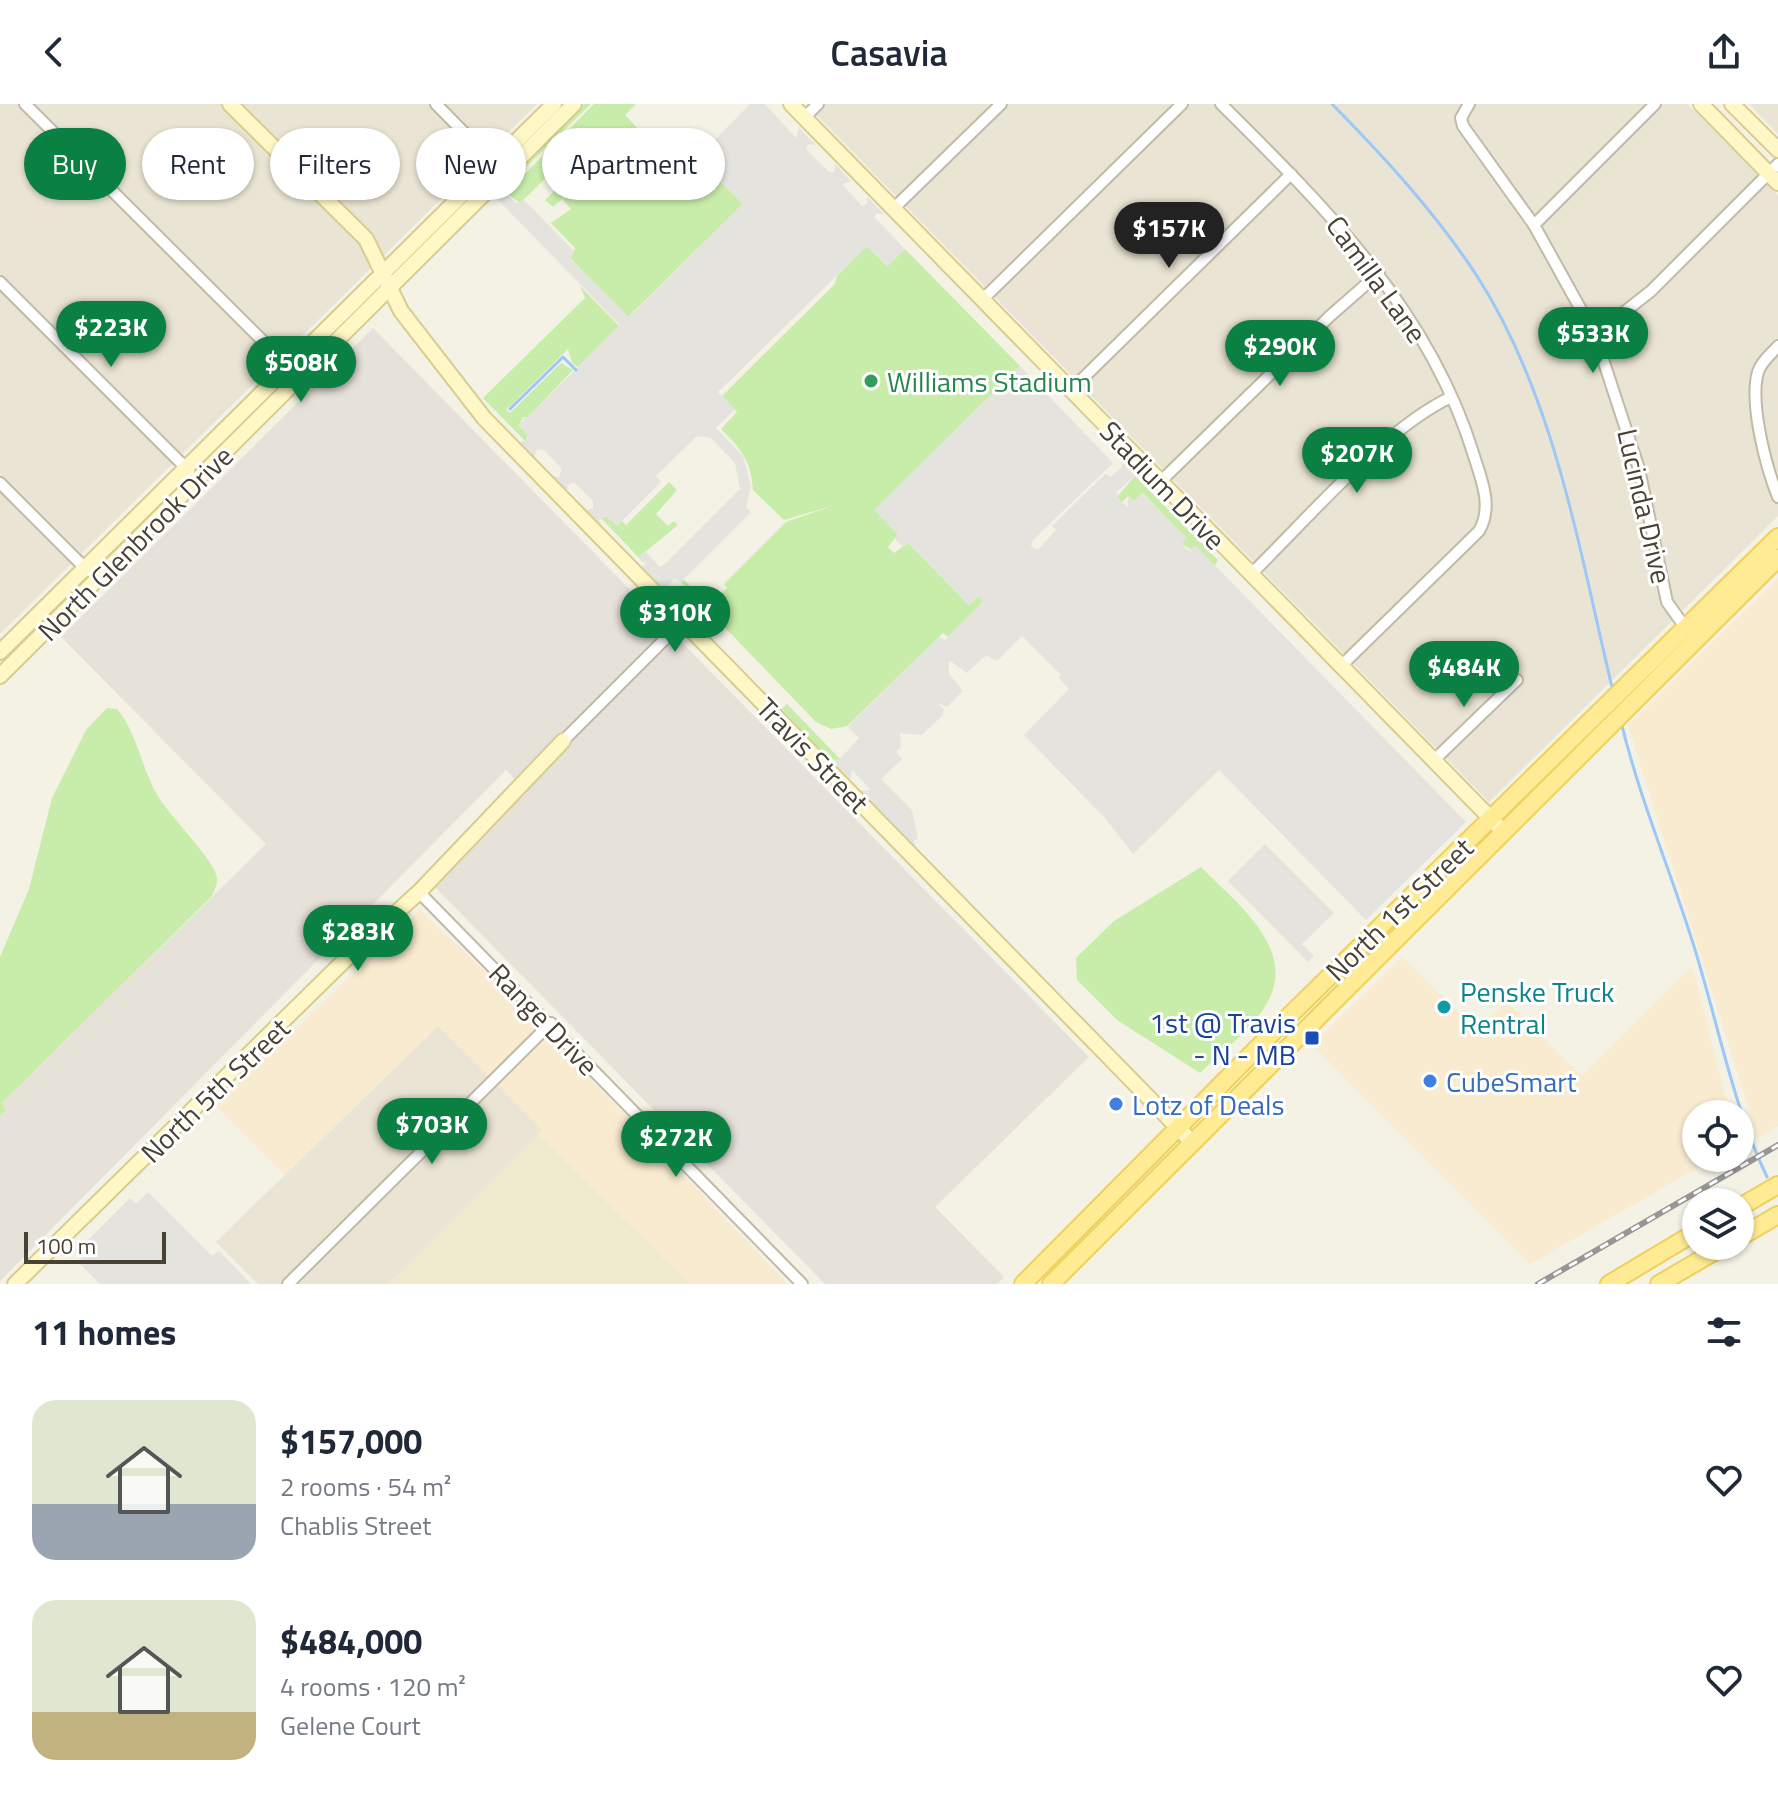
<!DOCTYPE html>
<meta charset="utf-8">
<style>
:root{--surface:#fff;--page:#f2f2f3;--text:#1f2937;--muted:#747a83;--accent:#0b8043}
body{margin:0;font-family:"Titillium Web",sans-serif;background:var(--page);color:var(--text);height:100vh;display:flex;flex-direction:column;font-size:30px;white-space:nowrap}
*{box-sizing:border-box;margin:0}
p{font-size:26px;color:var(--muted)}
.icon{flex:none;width:44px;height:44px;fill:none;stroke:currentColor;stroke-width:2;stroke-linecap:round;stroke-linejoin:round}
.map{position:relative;height:1180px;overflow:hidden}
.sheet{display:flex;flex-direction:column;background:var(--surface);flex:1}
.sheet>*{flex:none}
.banner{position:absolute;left:24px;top:24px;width:800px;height:72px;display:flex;gap:16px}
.fabs{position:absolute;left:1682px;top:996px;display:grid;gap:16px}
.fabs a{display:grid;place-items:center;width:72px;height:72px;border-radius:50%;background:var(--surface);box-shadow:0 2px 6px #0004;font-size:40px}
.scale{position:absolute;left:24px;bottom:20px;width:142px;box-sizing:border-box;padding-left:8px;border:4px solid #484234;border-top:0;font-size:22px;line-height:28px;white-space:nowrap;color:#484234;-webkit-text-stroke:6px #fff;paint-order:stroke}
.price{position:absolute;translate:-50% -68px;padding:0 18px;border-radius:28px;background:var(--accent);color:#fff;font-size:26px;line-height:52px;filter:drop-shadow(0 2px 4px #0008)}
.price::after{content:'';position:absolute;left:50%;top:48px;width:24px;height:18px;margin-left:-12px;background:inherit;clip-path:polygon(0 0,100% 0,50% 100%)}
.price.on{background:#222;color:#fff}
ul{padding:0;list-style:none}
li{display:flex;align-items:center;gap:24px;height:200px;padding:0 32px}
li span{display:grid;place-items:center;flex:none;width:224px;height:160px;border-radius:24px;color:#555}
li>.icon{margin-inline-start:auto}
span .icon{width:96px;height:96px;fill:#fffc;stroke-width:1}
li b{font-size:34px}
h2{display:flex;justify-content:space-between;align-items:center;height:96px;padding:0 32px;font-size:34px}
.chip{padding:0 28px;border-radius:36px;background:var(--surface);box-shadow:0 2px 6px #0004;font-size:28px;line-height:72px}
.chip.on{background:var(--accent);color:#fff}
header{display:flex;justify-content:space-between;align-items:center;height:104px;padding:0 32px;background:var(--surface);font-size:36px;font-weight:600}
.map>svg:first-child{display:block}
.residential{fill:#e9e4d3}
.commercial{fill:#f8ebcf}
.industrial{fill:#e6e2da}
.education{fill:#efe9ce}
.green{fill:#c8ecaa}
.parking{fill:#e5e3de}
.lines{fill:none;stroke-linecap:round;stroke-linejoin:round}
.stream{stroke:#9cc8f7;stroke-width:3}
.street-casing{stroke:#c1baa7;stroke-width:14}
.secondary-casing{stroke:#d8cd91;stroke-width:18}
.primary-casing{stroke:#eed159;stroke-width:20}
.street{stroke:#fff;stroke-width:10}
.secondary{stroke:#fff7c5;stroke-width:14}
.primary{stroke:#ffeb94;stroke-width:16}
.rail-casing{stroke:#969696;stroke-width:6}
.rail{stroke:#fff;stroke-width:3;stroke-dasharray:9;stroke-linecap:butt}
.leisure-dot{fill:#2e9e5b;stroke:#fff;stroke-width:3}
.culture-dot{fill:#0f9aa8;stroke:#fff;stroke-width:3}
.transit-dot{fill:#1a4fb4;stroke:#fff;stroke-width:3}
.shop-dot{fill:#3f7fe0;stroke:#fff;stroke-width:3}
.labels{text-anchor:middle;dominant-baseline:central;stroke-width:6;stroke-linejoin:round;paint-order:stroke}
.street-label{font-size:28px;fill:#484234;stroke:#fff}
.leisure-label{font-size:28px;fill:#27864d;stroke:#fff;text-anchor:start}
.culture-label{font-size:28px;fill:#0d838f;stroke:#fff;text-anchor:start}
.transit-label{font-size:28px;fill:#164399;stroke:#fff;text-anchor:end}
.shop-label{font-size:28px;fill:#366cbe;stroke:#fff;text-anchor:start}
</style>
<header><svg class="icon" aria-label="back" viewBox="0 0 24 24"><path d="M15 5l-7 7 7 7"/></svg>Casavia<svg class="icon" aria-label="share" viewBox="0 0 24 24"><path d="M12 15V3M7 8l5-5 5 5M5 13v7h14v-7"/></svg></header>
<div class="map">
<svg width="1778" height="1180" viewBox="0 0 1778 1180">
<rect width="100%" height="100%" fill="#f4f1e5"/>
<g class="residential">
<polygon points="0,0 537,0 0,530"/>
<polygon points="806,0 1688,0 1778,91 1778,412 1489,698"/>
<polygon points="1749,0 1778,0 1778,30"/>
<polygon points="438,922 543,1026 388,1180 258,1180 216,1138"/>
</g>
<g class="commercial">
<polygon points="1778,474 1778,1022 1758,1034 1628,621"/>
<polygon points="420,806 515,896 788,1180 689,1180 538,1030 542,1026 438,922 285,1071 215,1001"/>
<polygon points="1402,853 1477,927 1507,898 1581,972 1692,862 1730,1010 1696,1010 1696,1054 1715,1054 1530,1160 1312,941"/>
</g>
<polygon class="industrial" points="373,224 1089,953 935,1103 1004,1173 997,1180 825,1180 433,781 527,688 506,666 0,1177 0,1012 6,1006 1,1000 266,740 61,533"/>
<polygon class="education" points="538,1030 689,1180 388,1180"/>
<g class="green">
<polygon points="584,0 591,0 503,85 505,79"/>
<path d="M594 0H636L625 11 674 63 685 52 688 56 682 68 685 73 689 71C683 77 675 74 669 69V71C692 81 686 68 703 63L677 87 680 91 703 66 708 71 711 68 743 100 628 213 570 154 575 144 551 119 571 105 562 95 553 103 545 96 557 84 549 71 520 99 506 89Z"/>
<polygon points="506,106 619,222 578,263 572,259 568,245 506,306 510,309 561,259 573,266 528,313 523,313 519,322 528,331 526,338 483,294 585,194 580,182"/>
<path d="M867 142 887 162 905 145 1020 262 875 406 898 430 888 443 894 449 908 439 969 501 979 492 983 498 948 533 943 529 847 622 831 625 816 618 681 478 684 476 696 488 699 486 711 500 727 484 724 480 786 418 835 401 784 416 753 386C751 356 741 345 721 325L737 308 722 292 835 180 837 172Z"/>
<polygon points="1135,372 1218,456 1215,461 1181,439 1186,434 1143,389 1134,397 1128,392 1122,398 1117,393"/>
<polygon points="669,378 677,386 656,410 668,422 674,417 678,421 640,452 647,462 601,414 607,412 617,421 622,417 626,421"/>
<polygon points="787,600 840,655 839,656 828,655 782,605"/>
<path d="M107 604 117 605C137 629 141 662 156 689 167 710 216 757 217 774 218 779 214 787 212 792L2 999 6 1006 0 1012V853L29 785 52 694 86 626Z"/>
<path d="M1201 763C1238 801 1304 849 1262 907 1246 930 1220 949 1200 969L1117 916 1077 876 1076 854 1114 817Z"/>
</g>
<g class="parking">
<polygon points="750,0 765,0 796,34 799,24 816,41 808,40 806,45 829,68 834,68 835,60 851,77 842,80 862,102 867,100 867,93 884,110 877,109 874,113 905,145 888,162 867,142 718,288 735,305 716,324 743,352 751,382 746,403 751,408 681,478 674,474 664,487 641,463 647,460 640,452 645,447 660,463 664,461 740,385 735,359 711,334 697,332 656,372 661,378 617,422 605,412 599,416 601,423 584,406 593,405 593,397 574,378 568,381 567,388 552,373 559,373 562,365 544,346 537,345 534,354 520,339 529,334 519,321 524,316 522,314 528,313 620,221 496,94 491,92 504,79 503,86 516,99 524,96 531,103 573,146 570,155 629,213 743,100 707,63 699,63 691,72 685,66 689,60 686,53 700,51"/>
<polygon points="1020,262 1113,359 1033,436 1031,443 1038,446 1056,426 1052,422 1105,370 1111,373 1121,364 1122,355 1140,373 1132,374 1117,388 1118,394 1128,403 1128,393 1134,397 1142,389 1187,434 1182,440 1189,447 1195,441 1466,718 1366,816 1219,666 1133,750 1105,714 1024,631 1069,585 1059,574 1061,571 1022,532 997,557 986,551 967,569 949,556 949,570 963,587 947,603 938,599 944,606 942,612 922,631 900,629 901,643 896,648 902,655 881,675 912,706 918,735 914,736 915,743 860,687 871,686 852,666 850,677 830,656 839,656 859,634 848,623 856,614 939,533 945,536 983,498 979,492 969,501 908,439 902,442 895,435 898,430 874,406"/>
<polygon points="1265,740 1334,809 1302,840 1314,852 1308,858 1228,777"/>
<polygon points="148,1088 212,1152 219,1147 251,1180 100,1180 78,1158 85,1151 79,1145 130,1094 136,1100"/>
</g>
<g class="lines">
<g class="stream">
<path d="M1332 0C1385 54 1435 108 1477 172 1556 295 1579 447 1613 587"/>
<polyline points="510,305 563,253 576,266"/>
<path d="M1621 618C1639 692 1668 761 1691 833 1717 913 1731 997 1767 1073"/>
</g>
<g class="street-casing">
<g id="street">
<polyline points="25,0 300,274"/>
<polyline points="436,0 497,62"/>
<path d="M1221 0C1326 104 1430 207 1474 352 1482 377 1493 403 1479 427L1340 563"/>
<polyline points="1469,0 1461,14 1463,22 1534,121 1595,231 1639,365 1667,498 1687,526"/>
<polyline points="804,14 818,0"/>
<polyline points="893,105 1001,0"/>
<polyline points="1534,121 1655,0"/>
<polyline points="0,178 189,367"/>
<polyline points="982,196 1182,0"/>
<polyline points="1595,231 1651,187 1778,60"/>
<path d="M1778 242C1771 250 1761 258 1758 268 1749 299 1766 363 1778 393"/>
<polyline points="1071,286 1291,70"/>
<polyline points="1160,378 1330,212 1379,169"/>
<polyline points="0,379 88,467"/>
<path d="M1250 471C1307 416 1382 326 1451 293"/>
<polyline points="563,637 683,517"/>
<polyline points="1433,657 1517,576"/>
<polyline points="419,788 802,1180"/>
<polyline points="288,1180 551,919"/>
</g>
</g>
<g class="secondary-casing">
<g id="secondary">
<polyline points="230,0 366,135 401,207 484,314 1192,1038"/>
<polyline points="791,0 1503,727"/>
<polyline points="1701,0 1778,79"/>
<polyline points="1732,0 1778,46"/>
<polyline points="0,548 554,0"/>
<polyline points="0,572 574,0"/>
<polyline points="15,1180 351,850 419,788 563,637"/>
</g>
</g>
<g class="primary-casing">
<g id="primary">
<polyline points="1740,1103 1778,1081"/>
<polyline points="1740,1133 1778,1111"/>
<polyline points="1023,1180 1285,916 1778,433"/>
<polyline points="1051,1180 1778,454"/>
<polyline points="1609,1180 1696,1128"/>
<polyline points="1659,1180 1724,1142"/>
</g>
</g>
<use href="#street" class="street"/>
<use href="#secondary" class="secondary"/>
<use href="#primary" class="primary"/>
<g class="rail-casing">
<polyline id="rail" points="1538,1180 1778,1041"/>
</g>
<use href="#rail" class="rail"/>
</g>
<circle class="leisure-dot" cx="871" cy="277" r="8"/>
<circle class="culture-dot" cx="1444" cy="903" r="8"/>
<rect class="transit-dot" x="1304" y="926" width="16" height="16" rx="4"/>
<g class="shop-dot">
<circle cx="1430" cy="977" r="8"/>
<circle cx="1116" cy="1000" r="8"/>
</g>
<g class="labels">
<g class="street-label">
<text transform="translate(1377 175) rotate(54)">Camilla Lane</text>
<text transform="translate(1163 381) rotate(46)">Stadium Drive</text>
<text transform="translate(1645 402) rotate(77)">Lucinda Drive</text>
<text transform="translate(135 439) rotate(-45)">North Glenbrook Drive</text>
<text transform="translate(813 651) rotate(46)">Travis Street</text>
<text transform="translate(1399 805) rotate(-44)">North 1st Street</text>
<text transform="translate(544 915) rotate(46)">Range Drive</text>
<text transform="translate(215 986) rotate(-44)">North 5th Street</text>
</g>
<g class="leisure-label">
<text x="887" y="277">Williams Stadium</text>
</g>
<g class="culture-label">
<text x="1460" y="887">Penske Truck<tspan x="1460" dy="32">Rentral</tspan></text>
</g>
<g class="transit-label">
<text x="1296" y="918">1st @ Travis<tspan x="1296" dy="32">- N - MB</tspan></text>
</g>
<g class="shop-label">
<text x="1446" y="977">CubeSmart</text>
<text x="1132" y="1000">Lotz of Deals</text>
</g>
</g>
</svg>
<div class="fabs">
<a><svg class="icon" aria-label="locate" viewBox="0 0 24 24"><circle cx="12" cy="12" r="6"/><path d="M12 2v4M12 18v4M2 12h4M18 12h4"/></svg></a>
<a><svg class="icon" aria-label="layers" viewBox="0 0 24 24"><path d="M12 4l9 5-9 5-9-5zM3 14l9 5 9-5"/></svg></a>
</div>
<div class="scale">100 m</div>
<b class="price on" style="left:1169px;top:166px">$157K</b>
<b class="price" style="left:111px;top:265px">$223K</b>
<b class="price" style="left:1593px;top:271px">$533K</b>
<b class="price" style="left:1280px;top:284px">$290K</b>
<b class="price" style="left:301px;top:300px">$508K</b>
<b class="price" style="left:1357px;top:391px">$207K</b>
<b class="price" style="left:675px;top:550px">$310K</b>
<b class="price" style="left:1464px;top:605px">$484K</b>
<b class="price" style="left:358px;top:869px">$283K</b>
<b class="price" style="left:432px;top:1062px">$703K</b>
<b class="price" style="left:676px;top:1075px">$272K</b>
<div class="banner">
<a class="chip on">Buy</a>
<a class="chip">Rent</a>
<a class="chip">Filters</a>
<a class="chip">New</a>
<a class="chip">Apartment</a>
</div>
</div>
<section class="sheet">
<h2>11 homes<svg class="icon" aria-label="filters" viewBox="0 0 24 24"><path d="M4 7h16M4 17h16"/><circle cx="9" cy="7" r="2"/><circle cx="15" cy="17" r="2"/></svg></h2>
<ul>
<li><span style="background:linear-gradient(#dfe7d0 65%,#9aa5b1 0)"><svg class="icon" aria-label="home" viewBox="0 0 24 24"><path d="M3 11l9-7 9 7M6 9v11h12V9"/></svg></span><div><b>$157,000</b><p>2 rooms · 54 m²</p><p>Chablis Street</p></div><svg class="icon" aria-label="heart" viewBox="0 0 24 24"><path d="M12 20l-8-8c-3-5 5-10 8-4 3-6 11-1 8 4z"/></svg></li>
<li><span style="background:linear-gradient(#dfe7d0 70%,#c2b280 0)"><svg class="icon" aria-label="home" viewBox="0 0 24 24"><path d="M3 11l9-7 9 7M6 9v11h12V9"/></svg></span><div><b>$484,000</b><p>4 rooms · 120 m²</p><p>Gelene Court</p></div><svg class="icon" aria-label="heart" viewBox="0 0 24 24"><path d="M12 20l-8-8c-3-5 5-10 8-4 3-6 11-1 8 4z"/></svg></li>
</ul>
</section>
